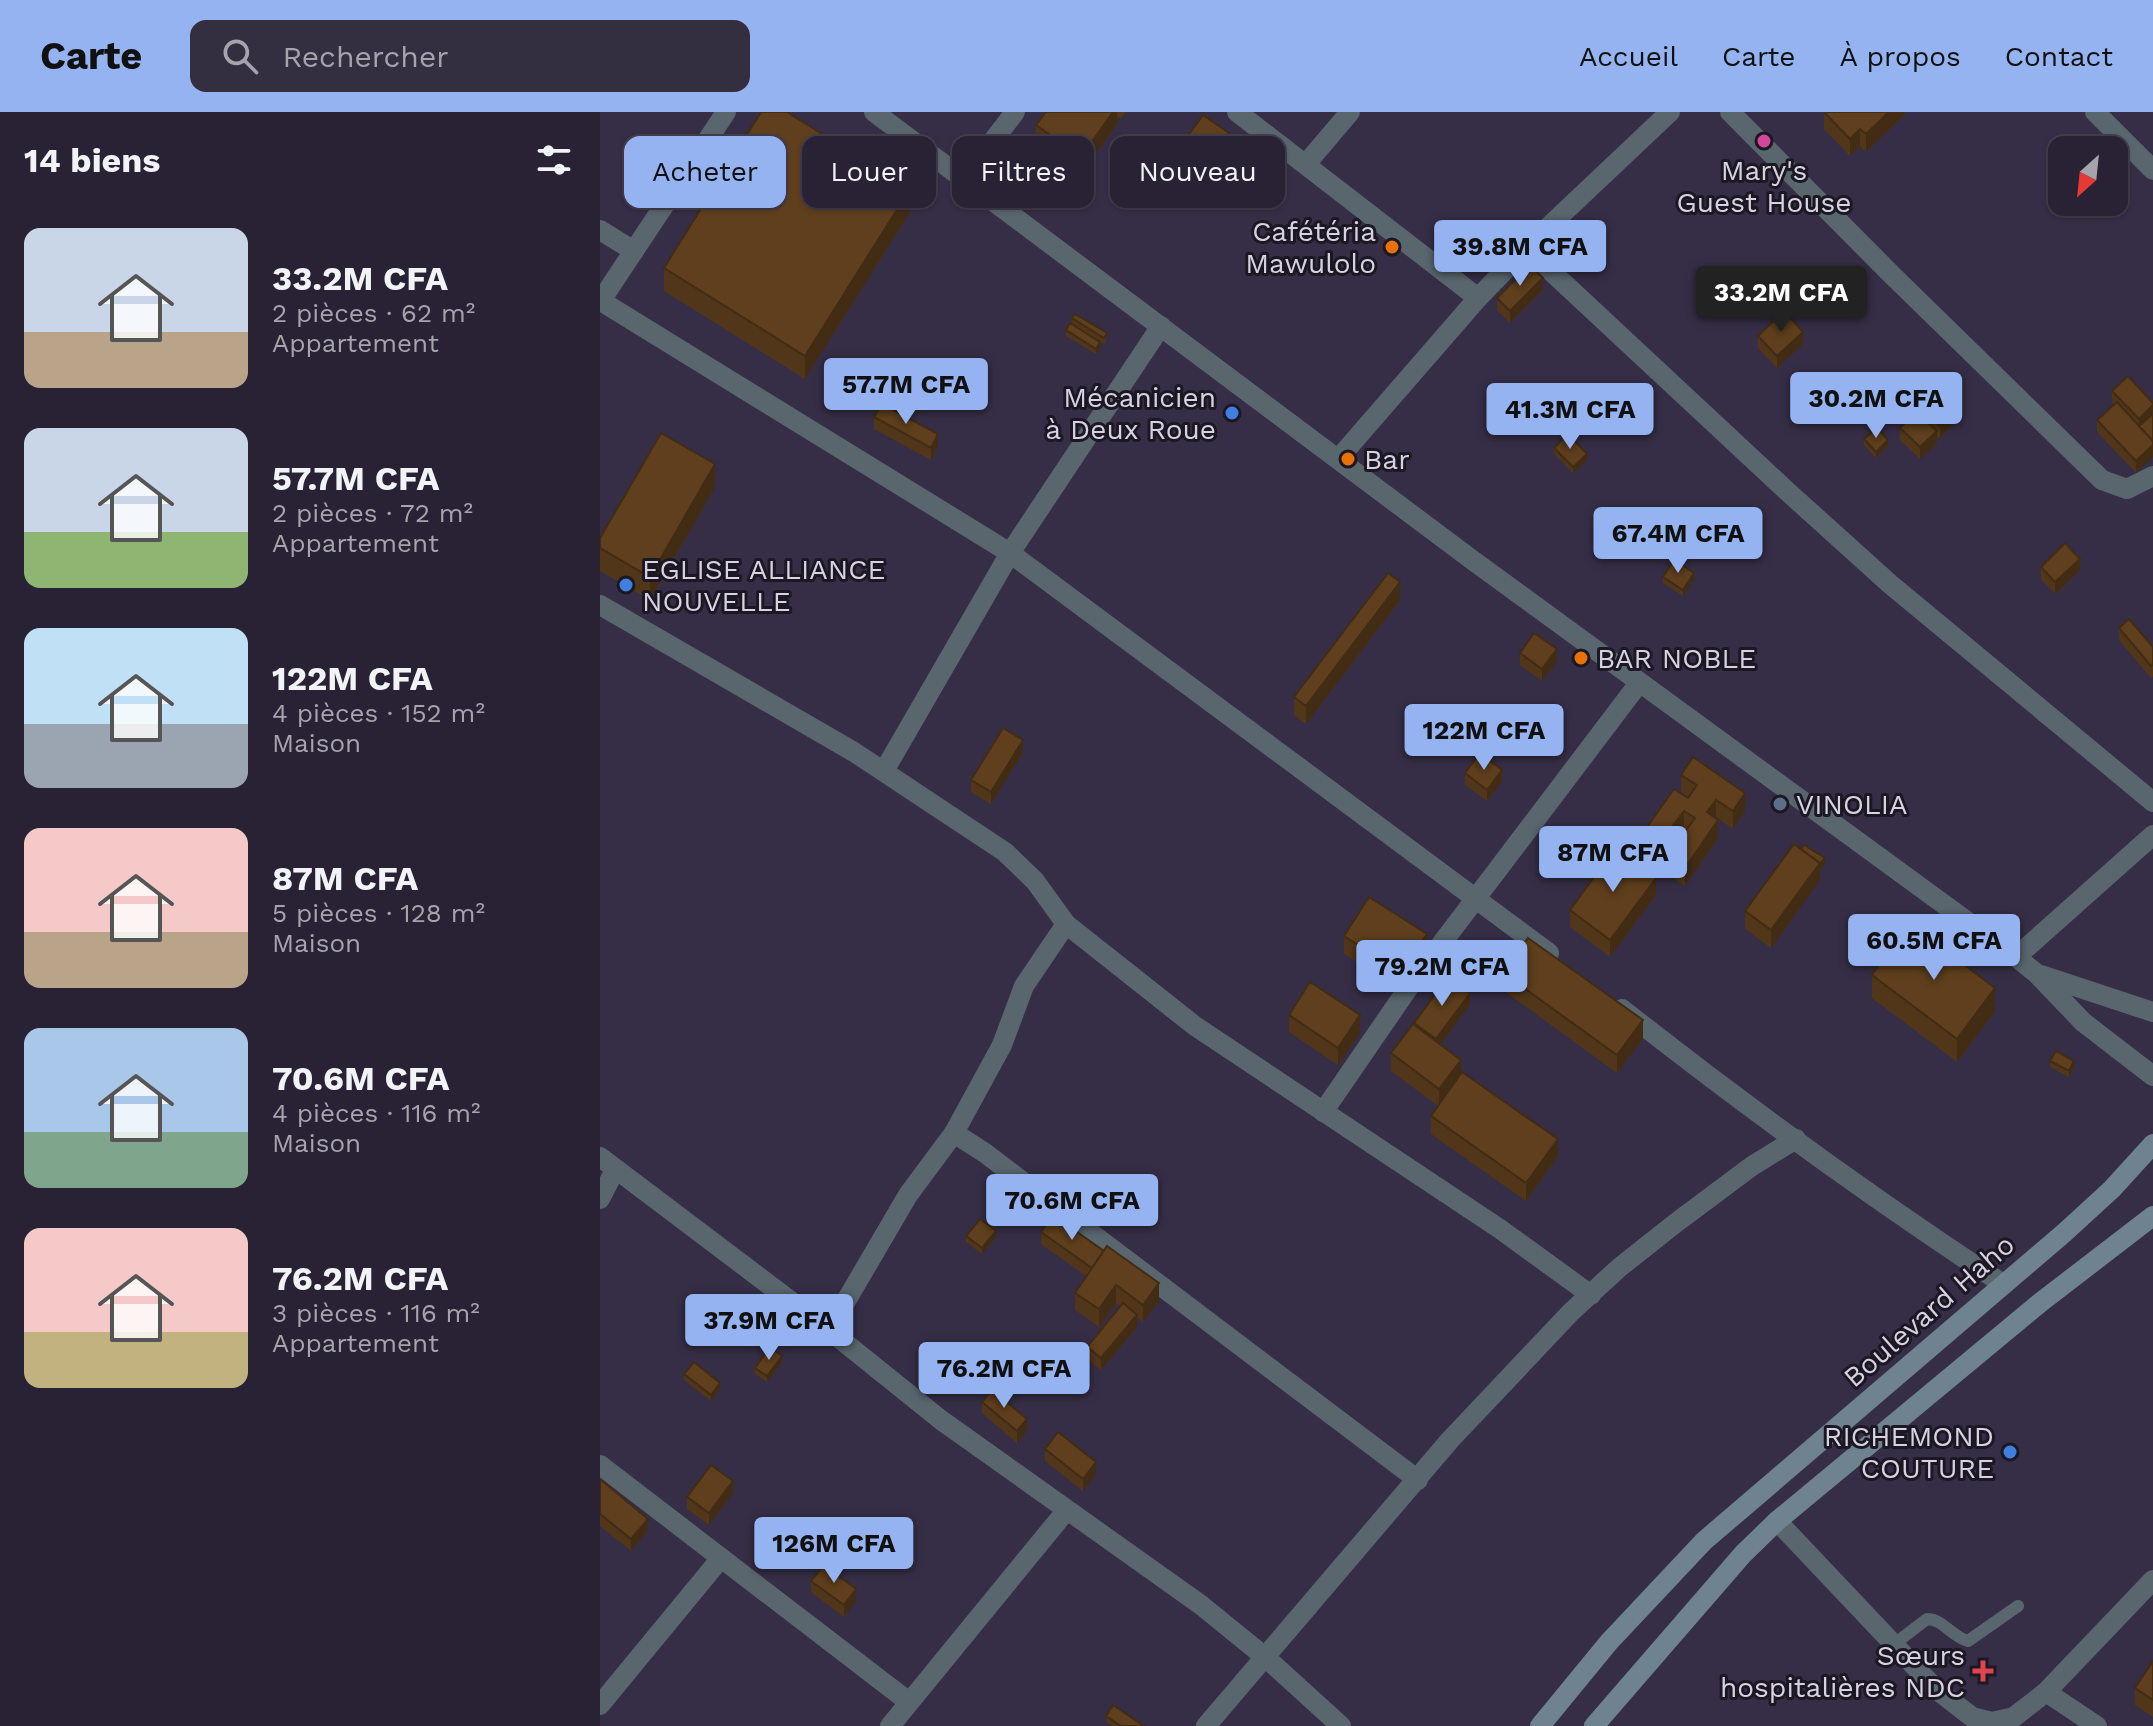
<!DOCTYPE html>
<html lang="fr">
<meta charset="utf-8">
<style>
:root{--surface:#282234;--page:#342f40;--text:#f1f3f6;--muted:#a5a4ac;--line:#443f4f;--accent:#95b2f1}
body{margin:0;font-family:"Work Sans",sans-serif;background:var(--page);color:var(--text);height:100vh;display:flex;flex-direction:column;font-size:30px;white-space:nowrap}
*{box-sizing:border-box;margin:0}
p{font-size:26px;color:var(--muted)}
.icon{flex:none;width:44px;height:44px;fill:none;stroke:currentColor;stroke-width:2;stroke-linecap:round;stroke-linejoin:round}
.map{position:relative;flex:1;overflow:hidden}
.sheet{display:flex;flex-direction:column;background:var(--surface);width:600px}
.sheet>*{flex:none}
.guide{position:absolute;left:24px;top:24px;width:760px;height:72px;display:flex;gap:16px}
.needle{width:52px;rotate:207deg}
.controls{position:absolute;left:1448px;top:24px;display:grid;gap:16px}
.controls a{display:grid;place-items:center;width:80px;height:80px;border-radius:16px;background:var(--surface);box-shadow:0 2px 6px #0004,0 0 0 2px var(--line);font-size:40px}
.price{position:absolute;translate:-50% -68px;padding:0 18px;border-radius:8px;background:var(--accent);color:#111;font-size:26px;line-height:52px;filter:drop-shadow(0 2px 4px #0008)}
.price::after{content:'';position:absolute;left:50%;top:48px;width:24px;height:18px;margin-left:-12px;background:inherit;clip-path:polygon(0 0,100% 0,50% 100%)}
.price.on{background:#222;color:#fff}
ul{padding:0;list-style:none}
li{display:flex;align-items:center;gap:24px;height:200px;padding:0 24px}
li span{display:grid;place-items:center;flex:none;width:224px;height:160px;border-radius:16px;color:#555}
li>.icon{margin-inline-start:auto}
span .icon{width:96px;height:96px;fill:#fffc;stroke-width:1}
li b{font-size:34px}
h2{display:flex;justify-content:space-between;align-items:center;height:96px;padding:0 24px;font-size:34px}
.chip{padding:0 28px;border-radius:16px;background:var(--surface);box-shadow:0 2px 6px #0004,0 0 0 2px var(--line);font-size:28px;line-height:72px}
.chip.on{background:var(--accent);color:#111}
header{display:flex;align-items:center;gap:48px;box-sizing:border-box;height:112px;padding:0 40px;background:var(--accent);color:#111}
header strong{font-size:38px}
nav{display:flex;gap:44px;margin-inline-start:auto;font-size:28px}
.search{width:560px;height:72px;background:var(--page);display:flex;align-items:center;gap:20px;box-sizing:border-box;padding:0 28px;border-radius:16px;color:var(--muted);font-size:30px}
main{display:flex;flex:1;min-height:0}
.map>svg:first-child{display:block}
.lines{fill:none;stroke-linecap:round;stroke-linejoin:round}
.lane{stroke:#59666e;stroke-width:12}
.street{stroke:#59666e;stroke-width:20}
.secondary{stroke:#6e838f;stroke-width:20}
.wall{fill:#523619;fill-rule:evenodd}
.shaded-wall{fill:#422c14}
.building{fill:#5f3f1d;stroke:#422c14;stroke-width:2;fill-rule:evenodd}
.hotel-dot{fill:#d1479c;stroke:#1c1823;stroke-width:3}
.food-dot{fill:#e8710a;stroke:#1c1823;stroke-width:3}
.shop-dot{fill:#3f7fe0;stroke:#1c1823;stroke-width:3}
.service-dot{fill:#5c6f8a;stroke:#1c1823;stroke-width:3}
.health-dot{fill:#e0444e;stroke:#1c1823;stroke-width:3}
.labels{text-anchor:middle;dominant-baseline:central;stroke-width:6;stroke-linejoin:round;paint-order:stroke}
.poi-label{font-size:28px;fill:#d7d2e2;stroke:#1c1823;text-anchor:end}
.street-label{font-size:28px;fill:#d7d2e2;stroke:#1c1823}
</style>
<header>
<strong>Carte</strong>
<div class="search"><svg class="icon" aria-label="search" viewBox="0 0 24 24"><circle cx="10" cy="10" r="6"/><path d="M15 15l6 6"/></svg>Rechercher</div>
<nav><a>Accueil</a><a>Carte</a><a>À propos</a><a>Contact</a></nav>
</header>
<main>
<section class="sheet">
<h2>14 biens<svg class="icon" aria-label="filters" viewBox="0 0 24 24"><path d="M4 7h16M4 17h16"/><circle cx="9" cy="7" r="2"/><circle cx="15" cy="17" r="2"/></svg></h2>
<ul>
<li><span style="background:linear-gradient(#c9d6e8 65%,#b9a48a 0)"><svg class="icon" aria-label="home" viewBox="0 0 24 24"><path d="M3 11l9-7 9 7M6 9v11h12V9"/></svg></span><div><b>33.2M CFA</b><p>2 pièces · 62 m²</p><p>Appartement</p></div></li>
<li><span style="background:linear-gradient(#c9d6e8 65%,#8fb573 0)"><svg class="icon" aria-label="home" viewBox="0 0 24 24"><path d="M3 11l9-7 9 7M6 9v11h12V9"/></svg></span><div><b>57.7M CFA</b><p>2 pièces · 72 m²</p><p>Appartement</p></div></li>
<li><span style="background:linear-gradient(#bfe0f5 60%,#9aa5b1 0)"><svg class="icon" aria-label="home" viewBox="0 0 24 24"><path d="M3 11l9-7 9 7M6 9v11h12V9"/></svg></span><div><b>122M CFA</b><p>4 pièces · 152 m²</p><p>Maison</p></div></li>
<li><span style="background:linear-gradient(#f6c9c9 65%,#b9a48a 0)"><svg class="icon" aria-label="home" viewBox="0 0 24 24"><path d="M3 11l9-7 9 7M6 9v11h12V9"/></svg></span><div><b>87M CFA</b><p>5 pièces · 128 m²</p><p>Maison</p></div></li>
<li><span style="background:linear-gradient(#a9c7e8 65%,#7fa58c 0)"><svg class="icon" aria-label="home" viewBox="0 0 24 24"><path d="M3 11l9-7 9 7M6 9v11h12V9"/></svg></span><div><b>70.6M CFA</b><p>4 pièces · 116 m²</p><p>Maison</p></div></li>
<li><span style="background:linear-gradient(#f6c9c9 65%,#c2b280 0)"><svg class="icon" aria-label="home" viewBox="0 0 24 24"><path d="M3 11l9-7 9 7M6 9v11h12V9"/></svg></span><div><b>76.2M CFA</b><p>3 pièces · 116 m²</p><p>Appartement</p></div></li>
</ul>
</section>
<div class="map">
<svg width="1553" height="1614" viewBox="0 0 1553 1614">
<rect width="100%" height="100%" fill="#362e46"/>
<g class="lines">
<path class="lane" d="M1293 1533 1327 1507C1343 1507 1352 1525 1368 1529L1418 1494"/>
<g class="street">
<polyline points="274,0 871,447 1416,845 1437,862 1483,910 1553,964"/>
<polyline points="637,0 878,186"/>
<polyline points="1130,0 1293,164 1502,368 1527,377 1553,364"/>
<polyline points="1495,0 1553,58"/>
<polyline points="706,52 750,0"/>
<polyline points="363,68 415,0"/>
<polyline points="0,118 34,139"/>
<polyline points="926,136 1188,380 1290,472 1553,690"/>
<polyline points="1,189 410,441 284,659"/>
<polyline points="0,190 126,0"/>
<polyline points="561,214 410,441 949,841"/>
<polyline points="739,346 878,186 926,136 1070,0"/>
<polyline points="0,493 254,640 405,740 435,769 466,812 595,914 900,1117 991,1183"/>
<polyline points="1416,845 1553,723"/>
<polyline points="1441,863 1553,900"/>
<path d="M1022 897C1145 994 1272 1086 1403 1172"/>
<polyline points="723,1000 811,872 1039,571"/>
<polyline points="354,1021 385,1041 818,1368"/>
<polyline points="0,1045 229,1218 341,1308 601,1493 665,1545 741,1614"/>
<polyline points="0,1087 15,1058"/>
<polyline points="229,1218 308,1083 354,1021 402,933 424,874 466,812"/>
<polyline points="0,1353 309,1590"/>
<polyline points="1177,1409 1336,1577 1372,1605 1392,1610 1414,1605 1446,1580 1553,1468"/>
<polyline points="1446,1580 1497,1614"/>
<polyline points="0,1593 121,1446"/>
<polyline points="290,1614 466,1399"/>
<polyline points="606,1614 850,1328 971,1200 1020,1155 1077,1110 1152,1054 1196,1027"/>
</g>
<g class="secondary">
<polyline points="940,1614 1009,1530 1104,1429 1464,1121 1512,1077 1553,1032"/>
<polyline points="994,1614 1143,1442 1177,1409 1441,1190 1553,1104"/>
</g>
</g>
<g class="wall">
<polygon points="446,0 526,0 521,7 517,4 517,12 481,63 436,31 436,13"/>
<polygon points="1224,0 1305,0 1305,2 1266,40 1260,34 1250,44 1224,17"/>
<polygon points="585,28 629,33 610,59 585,40"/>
<polygon points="576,44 600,59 596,65 576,50"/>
<polygon points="310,100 205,267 64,179 64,156"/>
<polygon points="943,178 910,211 897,198 897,186"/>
<polygon points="472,206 507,227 504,232 474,213 500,236 496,242 466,224 466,218 472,212"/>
<polygon points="1158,224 1203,232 1177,256 1158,236"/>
<polygon points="1512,279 1553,291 1536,361 1497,320 1497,308 1514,293 1512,290"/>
<polygon points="1319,296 1353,312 1340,326 1337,324 1337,331 1320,347 1300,328 1300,316 1319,302"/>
<polygon points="274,305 338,334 331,348 274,317"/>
<polygon points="1264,327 1288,334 1276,346 1264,333"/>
<polygon points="954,336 987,348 973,361 954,341"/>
<polygon points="115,375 50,488 0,459 0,426"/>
<polygon points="1441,455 1480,458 1455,482 1441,467"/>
<polygon points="1063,465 1094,467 1083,484 1063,471"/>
<polygon points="800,488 706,612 694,603 694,585"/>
<polygon points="1519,516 1553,535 1553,564 1551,566 1519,528"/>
<polygon points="920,541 957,549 942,569 920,553"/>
<polygon points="423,640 391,692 371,680 371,668"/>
<polygon points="865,661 902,669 887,689 865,673"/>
<path d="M1081 663 1145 699 1133 717 1116 705 1118 726 1085 774 1040 743V725L1089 685 1081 680ZM1084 716 1086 718 1079 728 1077 726Z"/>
<polygon points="1225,752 1220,758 1220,768 1171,836 1145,817 1145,799"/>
<polygon points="1056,783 1010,845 970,815 970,798"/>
<polygon points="744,824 827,839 801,878 744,842"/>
<polygon points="903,861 1043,926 1017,961 903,878"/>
<polygon points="1272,863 1395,899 1357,950 1272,886"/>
<polygon points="870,892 840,932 861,961 958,1044 926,1089 831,1022 831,1004 838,994 791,959 791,941 813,912"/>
<polygon points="689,903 760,921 738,953 689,920"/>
<polygon points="1450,949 1474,955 1469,965 1450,955"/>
<polygon points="441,1120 559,1189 543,1210 537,1206 537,1215 501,1258 487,1247 487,1235 521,1194 516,1191 499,1215 475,1198 475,1181 486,1164 441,1132"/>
<polygon points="366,1124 396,1125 382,1142 366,1130"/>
<polygon points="182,1250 167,1270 155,1262 155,1256"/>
<polygon points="84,1262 120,1276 111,1289 84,1268"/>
<polygon points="382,1290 427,1319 417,1331 382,1301"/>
<polygon points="445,1337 496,1362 483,1379 445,1349"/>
<polygon points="0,1367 48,1418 31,1439 0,1414"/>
<polygon points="133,1381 109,1413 87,1397 87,1385"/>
<polygon points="211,1469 256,1489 244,1505 211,1480"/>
<polygon points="1553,1549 1553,1605 1535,1593 1535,1576"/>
<polygon points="506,1604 544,1614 512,1614 506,1610"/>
</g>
<g class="shaded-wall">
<polygon points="513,0 517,0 517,12 481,63 481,45"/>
<polygon points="1289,0 1305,0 1305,2 1266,40 1266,22"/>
<polygon points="1260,17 1260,34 1250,44 1250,27"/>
<polygon points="629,21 629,33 610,59 610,47"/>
<polygon points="600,54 600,59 596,65 596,59"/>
<polygon points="310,77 310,100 205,267 205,244"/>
<polygon points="943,166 943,178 910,211 910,199"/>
<polygon points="1203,220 1203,232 1177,256 1177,244"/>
<polygon points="500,230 500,236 496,242 496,237"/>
<polygon points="1553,293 1553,305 1539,318 1539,307"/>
<polygon points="1353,300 1353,312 1340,326 1340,314"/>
<polygon points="1337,319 1337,331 1320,347 1320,335"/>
<polygon points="338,322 338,334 331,348 331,336"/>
<polygon points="1288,328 1288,334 1276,346 1276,340"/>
<polygon points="1553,333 1553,345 1536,361 1536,349"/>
<polygon points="987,342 987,348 973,361 973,355"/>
<polygon points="115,352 115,375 50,488 50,465"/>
<polygon points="1480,447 1480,458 1455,482 1455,470"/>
<polygon points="1094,461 1094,467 1083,484 1083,478"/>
<polygon points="800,470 800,488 706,612 706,594"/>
<polygon points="957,537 957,549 942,569 942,557"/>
<polygon points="423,628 423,640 391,692 391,680"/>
<polygon points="902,658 902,669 887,689 887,678"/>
<polygon points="1145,681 1145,699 1133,717 1133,699"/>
<polygon points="1116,688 1116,705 1107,718 1107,700"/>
<polygon points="1084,699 1084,716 1068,738 1068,720"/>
<polygon points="1118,708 1118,726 1085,774 1085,756"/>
<polygon points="1225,746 1225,752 1220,758 1220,768 1171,836 1171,818"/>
<polygon points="1056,766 1056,783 1010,845 1010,828"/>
<polygon points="827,822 827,839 801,878 801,861"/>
<polygon points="1395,876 1395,899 1357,950 1357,927"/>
<polygon points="870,881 870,892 836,939 836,927"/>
<polygon points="760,903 760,921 738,953 738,936"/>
<polygon points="1043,908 1043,926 1017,961 1017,943"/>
<polygon points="861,948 861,965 839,994 839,977"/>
<polygon points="1474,949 1474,955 1469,965 1469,959"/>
<polygon points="958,1027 958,1044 926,1089 926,1071"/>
<polygon points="396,1119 396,1125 382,1142 382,1136"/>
<polygon points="559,1171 559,1189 543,1210 543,1193"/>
<polygon points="516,1173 516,1191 499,1215 499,1197"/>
<polygon points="537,1203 537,1215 501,1258 501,1246"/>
<polygon points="182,1244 182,1250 167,1270 167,1264"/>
<polygon points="120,1271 120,1276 111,1289 111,1283"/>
<polygon points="427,1307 427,1319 417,1331 417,1319"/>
<polygon points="496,1350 496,1362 483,1379 483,1367"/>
<polygon points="133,1369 133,1381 109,1413 109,1401"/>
<polygon points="48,1407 48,1418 31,1439 31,1427"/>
<polygon points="256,1477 256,1489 244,1505 244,1493"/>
</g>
<g class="building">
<polygon points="161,0 187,0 310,77 205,244 64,156"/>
<polygon points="446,0 513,0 481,45 436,13"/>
<polygon points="1224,0 1289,0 1266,22 1260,17 1250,27"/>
<polygon points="603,3 629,21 610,47 585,28"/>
<polygon points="581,38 600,54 596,59 576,44"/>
<polygon points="930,153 943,166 910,199 897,186"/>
<polygon points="1184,199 1203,220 1177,244 1158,224"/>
<polygon points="475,202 507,221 504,226 472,206"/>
<polygon points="470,211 500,230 496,237 466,218"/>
<polygon points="1528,264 1553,291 1553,293 1539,307 1512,279"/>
<polygon points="1332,281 1353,300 1340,314 1319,296"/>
<polygon points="1517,290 1553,329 1553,333 1536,349 1497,308"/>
<polygon points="282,292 338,322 331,336 274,305"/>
<polygon points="1317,300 1337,319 1320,335 1300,316"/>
<polygon points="1553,302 1553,329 1539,314"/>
<polygon points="1277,316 1288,328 1276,340 1264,327"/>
<polygon points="61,321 115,352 50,465 0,436 0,426"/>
<polygon points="968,322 987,342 973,355 954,336"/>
<polygon points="1465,431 1480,447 1455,470 1441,455"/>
<polygon points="1074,448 1094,461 1083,478 1063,465"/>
<polygon points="788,461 800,470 706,594 694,585"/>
<polygon points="1529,507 1553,535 1553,553 1551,554 1519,516"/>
<polygon points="934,521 957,537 942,557 920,541"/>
<polygon points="403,616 423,628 391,680 371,668"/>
<polygon points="880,641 902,658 887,678 865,661"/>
<path d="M1093 645 1145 681 1133 699 1116 688 1107 700 1118 708 1085 756 1040 725 1074 677 1088 686 1097 673 1081 663ZM1084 699 1095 706 1079 728 1068 720Z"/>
<polygon points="1194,732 1220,751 1171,818 1145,799"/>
<polygon points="1204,733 1225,746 1220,752 1220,751 1201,737"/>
<polygon points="1015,736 1056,766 1010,828 970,798"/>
<polygon points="769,785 827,822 801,861 744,824"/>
<polygon points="1310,812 1395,876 1357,927 1272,863"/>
<polygon points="928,826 1043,908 1017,943 903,861"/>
<polygon points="848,865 870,881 836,927 814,911"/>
<polygon points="710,870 760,903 738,936 689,903"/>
<polygon points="813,912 861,948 839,977 791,941"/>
<polygon points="1456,939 1474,949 1469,959 1450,949"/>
<polygon points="862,960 958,1027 926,1071 831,1004"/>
<polygon points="453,1103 504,1139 492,1156 441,1120"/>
<polygon points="380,1107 396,1119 382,1136 366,1124"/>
<polygon points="507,1134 559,1171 543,1193 516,1173 499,1197 475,1181"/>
<polygon points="523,1191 537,1203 501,1246 487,1235"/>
<polygon points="170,1235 182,1244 167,1264 155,1256"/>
<polygon points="94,1250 120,1271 111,1283 84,1262"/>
<polygon points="392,1278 427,1307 417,1319 382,1290"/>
<polygon points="458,1320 496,1350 483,1367 445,1337"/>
<polygon points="111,1353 133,1369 109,1401 87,1385"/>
<polygon points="0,1367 48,1407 31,1427 0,1402"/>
<polygon points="224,1453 256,1477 244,1493 211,1469"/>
<polygon points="1553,1549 1553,1588 1535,1576"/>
<polygon points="513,1593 544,1614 521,1614 506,1604"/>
</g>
<circle class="hotel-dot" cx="1164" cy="29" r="8"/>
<g class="food-dot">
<circle cx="792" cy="135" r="8"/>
<circle cx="748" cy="347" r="8"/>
<circle cx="981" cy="546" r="8"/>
</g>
<g class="shop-dot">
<circle cx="632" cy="301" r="8"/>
<circle cx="26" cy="473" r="8"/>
<circle cx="1410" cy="1340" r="8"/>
</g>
<circle class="service-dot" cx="1180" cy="692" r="8"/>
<path class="health-dot" d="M1379 1547h8v8h8v8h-8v8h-8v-8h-8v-8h8z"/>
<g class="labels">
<g class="poi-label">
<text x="1164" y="58" text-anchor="middle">Mary's<tspan x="1164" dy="32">Guest House</tspan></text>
<text x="776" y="119">Cafétéria<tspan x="776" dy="32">Mawulolo</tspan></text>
<text x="616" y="285">Mécanicien<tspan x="616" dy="32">à Deux Roue</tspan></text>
<text x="764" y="347" text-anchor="start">Bar</text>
<text x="42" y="457" text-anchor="start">EGLISE ALLIANCE<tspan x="42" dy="32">NOUVELLE</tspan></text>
<text x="997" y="546" text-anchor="start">BAR NOBLE</text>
<text x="1196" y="692" text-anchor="start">VINOLIA</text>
<text x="1394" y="1324">RICHEMOND<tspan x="1394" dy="32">COUTURE</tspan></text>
<text x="1365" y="1543">Sœurs<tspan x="1365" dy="32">hospitalières NDC</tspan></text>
</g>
<g class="street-label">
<text transform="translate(1329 1199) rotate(-41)">Boulevard Haho</text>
</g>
</g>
</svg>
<div class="controls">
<a><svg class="needle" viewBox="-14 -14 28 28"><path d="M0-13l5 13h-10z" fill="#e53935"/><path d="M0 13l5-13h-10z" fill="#a5a4ac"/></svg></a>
</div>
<b class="price" style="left:920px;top:176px">39.8M CFA</b>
<b class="price on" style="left:1181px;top:222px">33.2M CFA</b>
<b class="price" style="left:306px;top:314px">57.7M CFA</b>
<b class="price" style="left:1276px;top:328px">30.2M CFA</b>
<b class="price" style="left:970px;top:339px">41.3M CFA</b>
<b class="price" style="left:1078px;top:463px">67.4M CFA</b>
<b class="price" style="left:884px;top:660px">122M CFA</b>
<b class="price" style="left:1013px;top:782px">87M CFA</b>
<b class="price" style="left:1334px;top:870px">60.5M CFA</b>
<b class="price" style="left:842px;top:896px">79.2M CFA</b>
<b class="price" style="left:472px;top:1130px">70.6M CFA</b>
<b class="price" style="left:169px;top:1250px">37.9M CFA</b>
<b class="price" style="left:404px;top:1298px">76.2M CFA</b>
<b class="price" style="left:234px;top:1473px">126M CFA</b>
<div class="guide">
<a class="chip on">Acheter</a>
<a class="chip">Louer</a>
<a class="chip">Filtres</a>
<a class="chip">Nouveau</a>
</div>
</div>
</main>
